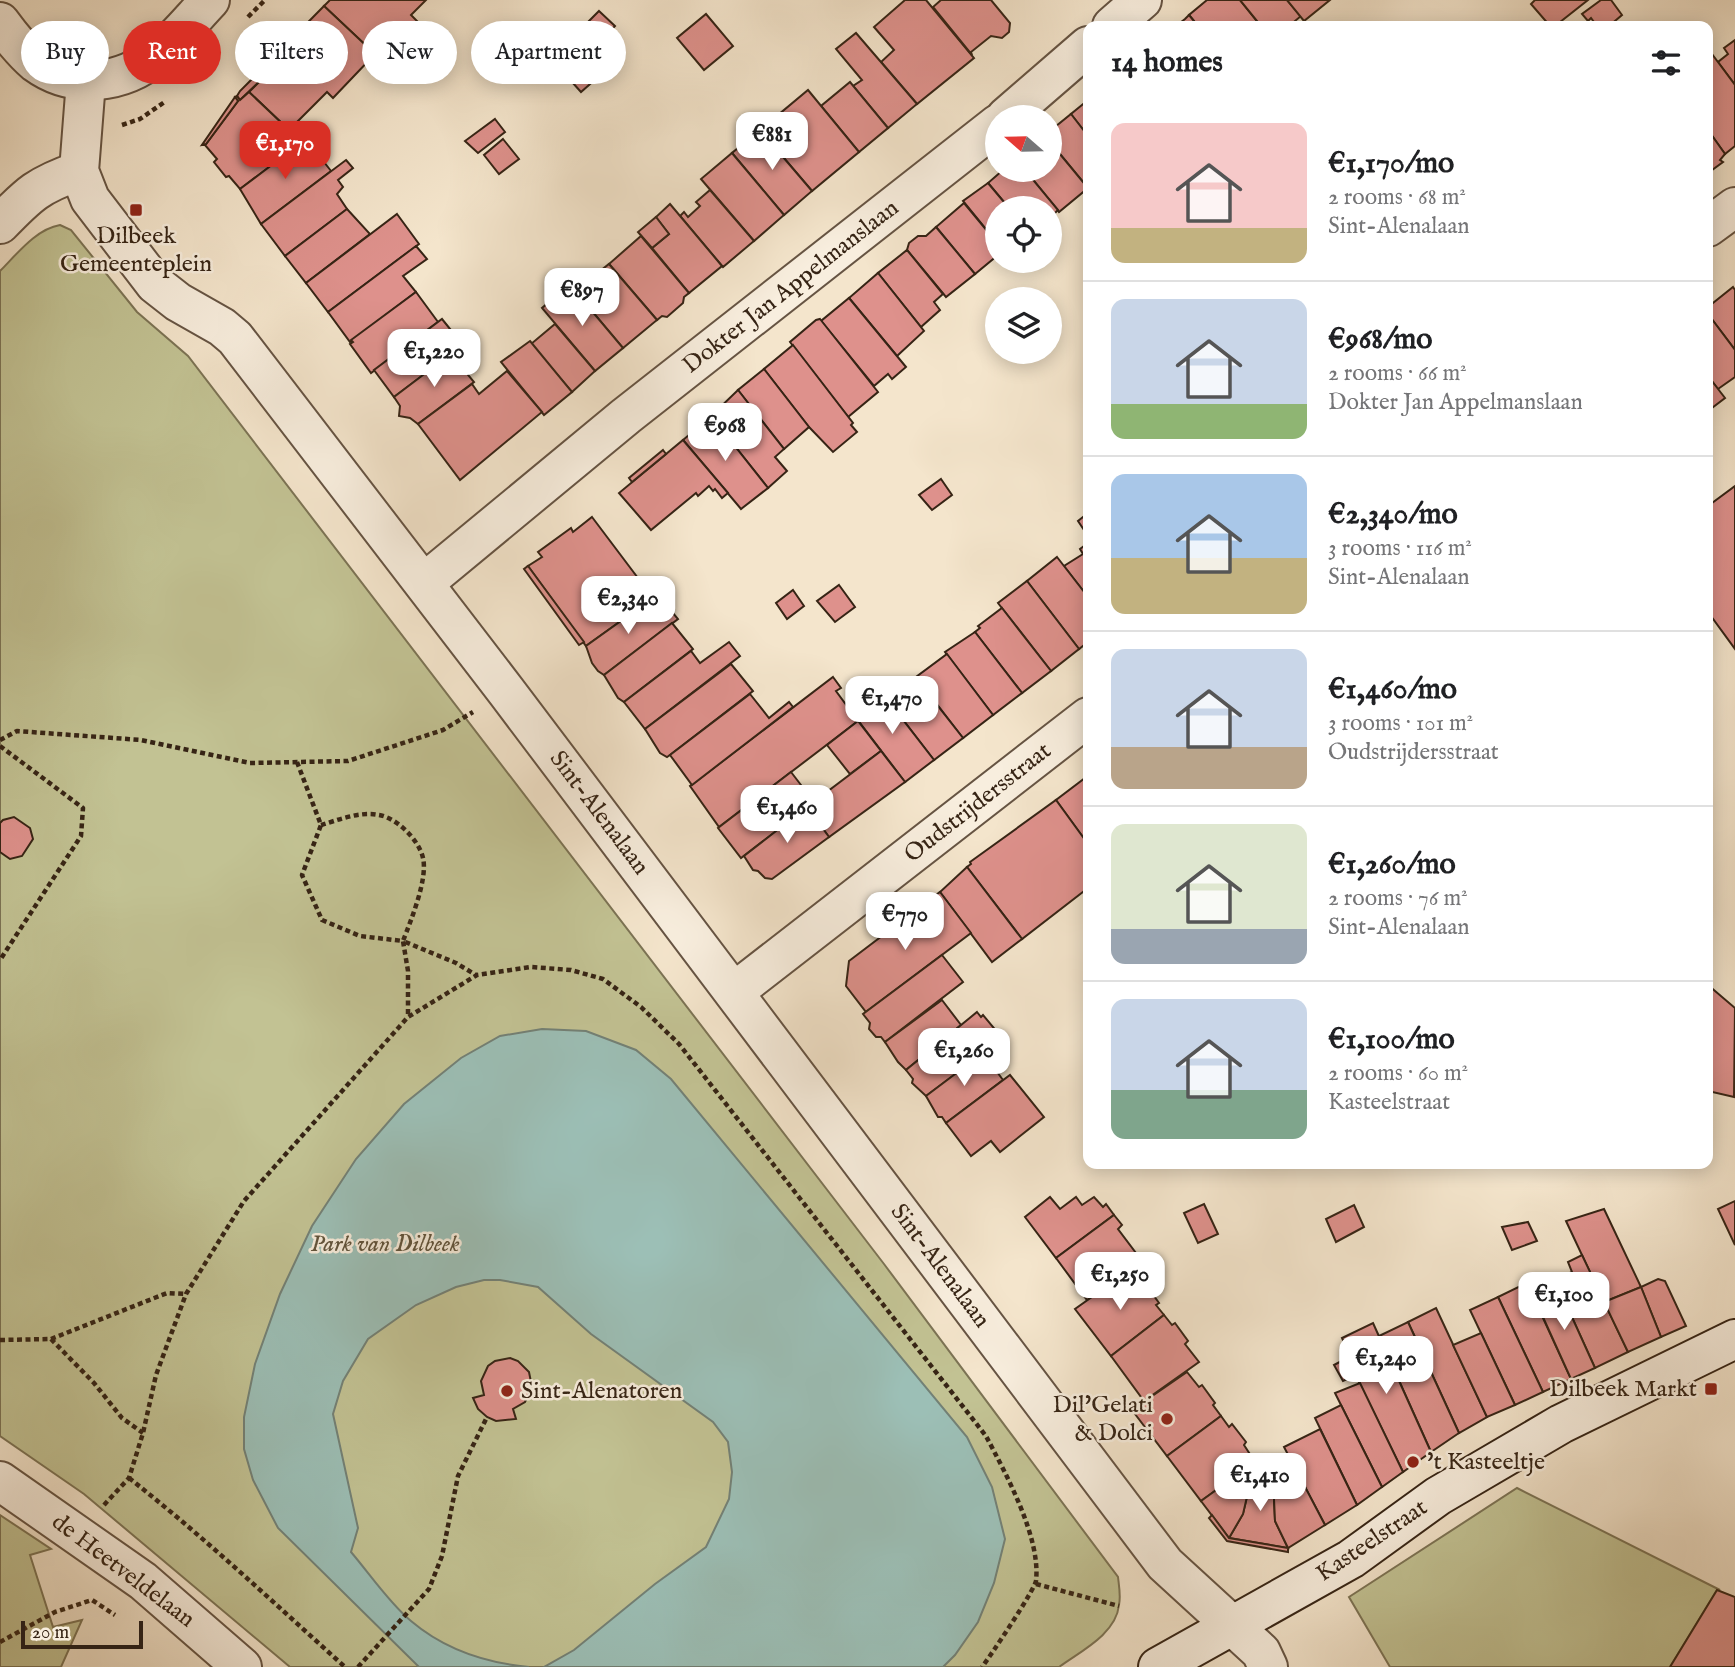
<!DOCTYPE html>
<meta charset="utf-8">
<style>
:root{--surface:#fff;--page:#f2f2f2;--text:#202124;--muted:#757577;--line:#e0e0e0;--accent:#d93025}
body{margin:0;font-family:"IM FELL English",serif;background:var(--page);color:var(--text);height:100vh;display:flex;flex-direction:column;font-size:26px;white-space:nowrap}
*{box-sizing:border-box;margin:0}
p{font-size:23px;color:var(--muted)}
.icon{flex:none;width:38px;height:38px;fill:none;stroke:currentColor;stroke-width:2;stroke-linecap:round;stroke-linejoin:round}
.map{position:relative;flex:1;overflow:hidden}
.sheet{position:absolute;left:1083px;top:21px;width:630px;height:1148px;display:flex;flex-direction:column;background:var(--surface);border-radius:14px;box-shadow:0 4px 18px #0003}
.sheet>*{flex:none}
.top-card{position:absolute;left:21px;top:21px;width:665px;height:63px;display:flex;gap:14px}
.needle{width:46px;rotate:290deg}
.controls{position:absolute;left:985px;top:105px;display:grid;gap:14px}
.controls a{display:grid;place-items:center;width:77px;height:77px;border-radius:50%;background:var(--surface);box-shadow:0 4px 18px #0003;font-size:35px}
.scale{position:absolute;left:21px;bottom:18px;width:122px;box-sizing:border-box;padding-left:7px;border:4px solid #362415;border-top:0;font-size:19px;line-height:24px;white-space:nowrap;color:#362415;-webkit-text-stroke:5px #f8eede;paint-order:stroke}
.price{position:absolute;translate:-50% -60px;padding:0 16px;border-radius:14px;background:#fff;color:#222;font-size:23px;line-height:46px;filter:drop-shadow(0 2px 4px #0008)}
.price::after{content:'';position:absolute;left:50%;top:42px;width:21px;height:16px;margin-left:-10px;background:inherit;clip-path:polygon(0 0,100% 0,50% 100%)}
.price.on{background:var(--accent);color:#fff}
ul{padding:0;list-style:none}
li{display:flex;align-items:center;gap:21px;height:175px;padding:0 28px}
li+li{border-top:2px solid var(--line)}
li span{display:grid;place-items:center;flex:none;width:196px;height:140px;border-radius:14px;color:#555}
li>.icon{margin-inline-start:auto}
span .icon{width:84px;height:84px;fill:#fffc;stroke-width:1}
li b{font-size:30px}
h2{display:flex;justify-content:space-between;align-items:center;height:84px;padding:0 28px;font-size:30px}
.pill{padding:0 24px;border-radius:32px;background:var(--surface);box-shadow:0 4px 18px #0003;font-size:24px;line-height:63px}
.pill.on{background:var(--accent);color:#fff}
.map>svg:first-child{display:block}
.green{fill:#c2c293;stroke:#7c7354;stroke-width:2}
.water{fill:#9cbfb6;stroke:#738176;stroke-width:2}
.building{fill:#de918c;stroke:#362415;stroke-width:2}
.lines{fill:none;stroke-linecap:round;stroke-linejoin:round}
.street-casing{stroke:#665443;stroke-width:42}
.secondary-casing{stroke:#362415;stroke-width:42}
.path{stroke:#362415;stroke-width:4.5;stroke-dasharray:5 3.5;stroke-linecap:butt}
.street{stroke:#f8eede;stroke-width:38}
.secondary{stroke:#f8eede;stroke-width:38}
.poi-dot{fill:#8f2418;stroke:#f8eede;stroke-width:2.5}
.labels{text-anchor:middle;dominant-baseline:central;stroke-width:5;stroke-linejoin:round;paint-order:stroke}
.poi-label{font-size:24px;fill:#362415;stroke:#f8eede;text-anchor:end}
.street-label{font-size:24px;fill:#362415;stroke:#f8eede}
.park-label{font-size:24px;font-style:italic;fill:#60533b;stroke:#f8eede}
</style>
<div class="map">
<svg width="1735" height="1667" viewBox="0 0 1735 1667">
<rect width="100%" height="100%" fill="#f4e5cc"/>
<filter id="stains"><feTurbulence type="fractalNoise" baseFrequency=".00286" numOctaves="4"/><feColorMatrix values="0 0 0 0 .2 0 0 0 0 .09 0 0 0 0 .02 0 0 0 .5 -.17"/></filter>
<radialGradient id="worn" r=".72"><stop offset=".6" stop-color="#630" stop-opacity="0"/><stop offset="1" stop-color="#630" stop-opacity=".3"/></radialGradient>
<g class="green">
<path d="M60 225 71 230 137 312 188 356 884 1264 1118 1577C1119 1586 1121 1596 1119 1605 1116 1634 1081 1651 1059 1667H290L84 1494 0 1436V271C17 254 36 229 60 225Z"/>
<polygon points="1517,1488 1720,1590 1717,1590 1670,1667 1390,1667 1349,1597"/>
<polygon points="0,1515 51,1549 30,1555 53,1627 82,1620 61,1667 0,1667"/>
</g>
<path class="water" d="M542 1029 586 1031 636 1050 671 1079 967 1437 992 1487 1005 1539 994 1583 978 1622 955 1655 943 1667H544L574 1650 655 1584 706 1547 729 1499 732 1472 728 1442 713 1422 591 1334 538 1287 500 1280H484L456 1287 416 1305 368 1339 343 1381 333 1414 358 1528 351 1552C369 1573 390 1604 411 1621 444 1649 486 1663 529 1667H419L278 1528 253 1480 244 1449V1417L255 1364 280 1294 312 1226 356 1159 404 1104 461 1058 500 1036Z"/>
<g class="building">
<polygon points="330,0 426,0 411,15 419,23 405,39 402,36 391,47 385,41 374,53 324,6"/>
<polygon points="905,0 926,0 974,58 917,104 881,62 894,50 874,27"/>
<polygon points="941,0 991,0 1010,23 1009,32 1002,38 991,36 971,52 972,55 933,7"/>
<polygon points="1207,0 1240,0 1261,26 1198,26 1189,15"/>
<polygon points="1240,0 1287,0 1301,16 1295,21 1299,25 1282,26 1281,24 1278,26 1261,26"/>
<polygon points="1287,0 1330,0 1304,21"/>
<polygon points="1535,0 1588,0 1555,26 1550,26 1531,4"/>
<polygon points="1601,0 1611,0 1622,15 1609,26 1597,26 1591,18 1588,21 1582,14"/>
<polygon points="324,6 375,54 333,98 327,92 289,130 249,92 267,74 262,69"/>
<polygon points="599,11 615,26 589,53 573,37"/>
<polygon points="706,14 733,46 704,70 677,38"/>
<polygon points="1189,15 1198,26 1176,26 1185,19"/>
<polygon points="856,33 917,104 888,128 853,86 862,80 836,49"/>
<polygon points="1735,40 1735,85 1718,62 1728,54 1724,48"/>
<polygon points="1709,50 1735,85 1735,146 1725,154 1708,130"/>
<polygon points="596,60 606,70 581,92 572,82"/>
<polygon points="262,69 267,74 240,100 237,96 240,91"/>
<polygon points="850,82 888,128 859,152 821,106"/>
<polygon points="808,90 859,152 812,191 760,130"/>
<polygon points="249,92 289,130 299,145 240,189 229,176 226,177 214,162 217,159 205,145 202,145 206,144 238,101 235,97 237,96 240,100"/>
<polygon points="235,97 238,101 206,144 202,145"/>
<polygon points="1088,100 1088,136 1071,114"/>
<polygon points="1071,114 1088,136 1088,188 1050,142 1050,131"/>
<polygon points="495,119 505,132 478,153 465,141"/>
<polygon points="760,130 812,191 784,215 732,153"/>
<polygon points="1708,130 1725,154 1720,160 1723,162 1708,173"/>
<polygon points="306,139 331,171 261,224 240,189"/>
<polygon points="503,139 519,159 499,174 484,155"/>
<polygon points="1050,142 1088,188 1059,212 1025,170 1050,170"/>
<polygon points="732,153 784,215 754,241 701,179"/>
<polygon points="346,160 353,168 338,180 343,187 337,194 347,209 285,256 261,224"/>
<polygon points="1003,170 1025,170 1058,210 1050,218 1050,208 1009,208 988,183"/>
<polygon points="988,183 1009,208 998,208 998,244 963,201"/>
<polygon points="710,190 754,241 723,267 680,216 684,212 688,217 700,206 696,202"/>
<polygon points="964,203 998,244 998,255 975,274 936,227"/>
<polygon points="670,204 722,266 689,293 652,248 669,234 656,217"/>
<polygon points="347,209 370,234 306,283 285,256"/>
<polygon points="397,214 419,244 328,312 306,283"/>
<polygon points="656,217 669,234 652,248 638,232"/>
<polygon points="936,227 975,274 946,297 907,250 909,243 918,236 926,236"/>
<polygon points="641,236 689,293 684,297 683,303 667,317 662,316 657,320 609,264"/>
<polygon points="416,246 427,259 403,276 416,292 350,342 328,312"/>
<polygon points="907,250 943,294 934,302 940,310 921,327 878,273"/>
<polygon points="609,264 657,320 623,348 575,291"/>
<polygon points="878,273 924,331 897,356 849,298"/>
<polygon points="570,285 623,348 595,371 542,308"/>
<polygon points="1733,287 1735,290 1735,350 1708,314 1708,307"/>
<polygon points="416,292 438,322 371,373 350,344 353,342 351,340"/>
<polygon points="849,298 906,367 892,379 888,374 874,386 821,321"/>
<polygon points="1708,314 1735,350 1735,377 1718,389 1708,376"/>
<polygon points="442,319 463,345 394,397 374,370"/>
<polygon points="820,319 878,392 848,417 790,342 816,320"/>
<polygon points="555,324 595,371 572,392 531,344"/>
<polygon points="530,341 572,392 544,415 501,362"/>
<polygon points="793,345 853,423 851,425 857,432 833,452 809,427 764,369"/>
<polygon points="456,350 465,360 459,364 474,382 418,424 410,418 399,416 400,406 394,397"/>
<polygon points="764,369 809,427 784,449 738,390"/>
<polygon points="507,371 542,412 460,480 418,424 472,384 479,394"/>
<polygon points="1708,376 1725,398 1708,411"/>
<polygon points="738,390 784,449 775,457 787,471 768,488 711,416"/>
<polygon points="711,416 768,488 741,509 683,440"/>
<polygon points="683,440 728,493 722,498 715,489 713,491 709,486 698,496 696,493 651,530 619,493"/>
<polygon points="663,450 666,454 632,482 629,478"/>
<polygon points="941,479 952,495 932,510 919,495"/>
<polygon points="1735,486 1735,649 1708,612 1708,506"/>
<polygon points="1088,513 1088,536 1078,521"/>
<polygon points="592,517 653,598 586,646 528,566 542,557 538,552 571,528 573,532"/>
<polygon points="1088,543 1088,597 1064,566 1083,554 1080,549"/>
<polygon points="1057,557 1088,597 1088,642 1079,649 1027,581"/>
<polygon points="528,566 584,642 579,645 524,569"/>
<polygon points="1027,581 1079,649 1051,671 998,603"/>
<polygon points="839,585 855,607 835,622 817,601"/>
<polygon points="793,590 804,606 787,619 776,603"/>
<polygon points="653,598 667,617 673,613 678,619 604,675 598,671 592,663 586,646"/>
<polygon points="1002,608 1051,671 1022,693 975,632 980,628 978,626"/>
<polygon points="672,623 693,649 624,702 618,698 604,675"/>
<polygon points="975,632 1022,693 993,715 945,652"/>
<polygon points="729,642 740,656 645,729 624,702 691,651 700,663"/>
<polygon points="947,654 993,715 963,738 916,677"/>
<polygon points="731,664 753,691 670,755 667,757 660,753 645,729"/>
<polygon points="833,677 841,688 836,691 858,721 719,827 690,786"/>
<polygon points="919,682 963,738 934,760 888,700 903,688 907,692"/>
<polygon points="879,689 934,760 905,782 851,711"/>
<polygon points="750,694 769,718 789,702 793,707 692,785 670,755"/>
<polygon points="858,721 881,751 850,774 827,745"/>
<polygon points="881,751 905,782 829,837 807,807"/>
<polygon points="791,772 814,802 741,858 718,828"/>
<polygon points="1085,778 1088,783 1088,844 1056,800"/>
<polygon points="1056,800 1088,844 1088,888 1022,939 967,867 971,864 970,862"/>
<polygon points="807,807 829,837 772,879 765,878 758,871 753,870 744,856"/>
<polygon points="14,817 30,828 33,839 22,856 10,859 0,852 0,823 3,820"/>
<polygon points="967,867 1022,939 992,962 940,892"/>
<polygon points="940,892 971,933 866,1012 846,986 849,961"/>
<polygon points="942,955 963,982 885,1042 881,1037 876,1037 869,1029 870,1023 863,1014"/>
<polygon points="1708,985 1735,1008 1734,1097 1708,1091"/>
<polygon points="942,1000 961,1025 906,1070 898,1062 885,1042"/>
<polygon points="977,1012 981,1017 983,1015 1003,1039 926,1096 912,1083 913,1079 906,1070"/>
<polygon points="983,1053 1003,1080 946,1123 942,1117 938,1117 926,1096"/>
<polygon points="1010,1075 1044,1117 1000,1152 991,1141 971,1156 946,1123"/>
<polygon points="1050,1197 1060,1209 1076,1197 1082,1205 1094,1197 1103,1207 1106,1204 1114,1215 1056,1258 1025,1217"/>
<polygon points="1735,1201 1735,1245 1718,1209"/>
<polygon points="1204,1204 1218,1234 1198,1243 1184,1213"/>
<polygon points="1354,1205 1364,1227 1336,1242 1326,1219"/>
<polygon points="1604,1209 1641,1287 1604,1302 1566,1221"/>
<polygon points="1114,1215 1122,1225 1118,1229 1142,1261 1087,1300 1056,1258"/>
<polygon points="1528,1222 1537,1241 1512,1250 1502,1227"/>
<polygon points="1582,1255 1628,1352 1595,1368 1555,1280 1572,1272 1568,1262"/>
<polygon points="1130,1270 1143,1287 1146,1285 1159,1303 1156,1305 1164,1315 1111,1356 1075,1309"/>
<polygon points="1658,1279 1665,1281 1686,1326 1661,1337 1641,1287"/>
<polygon points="1527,1283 1571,1379 1543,1392 1498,1297"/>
<polygon points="1557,1284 1595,1368 1571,1379 1533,1295"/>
<polygon points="1641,1287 1661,1337 1628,1352 1604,1302"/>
<polygon points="1498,1297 1543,1392 1515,1405 1470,1310"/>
<polygon points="1436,1308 1487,1417 1459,1433 1408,1322"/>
<polygon points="1164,1315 1172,1325 1175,1323 1188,1341 1185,1344 1199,1362 1144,1401 1111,1356"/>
<polygon points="1408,1322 1459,1433 1431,1452 1379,1336"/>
<polygon points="1373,1323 1431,1452 1403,1472 1347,1358 1351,1357 1342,1338"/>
<polygon points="1481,1333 1515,1405 1487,1417 1453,1345"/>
<polygon points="510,1358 518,1361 529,1372 532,1387 525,1402 513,1409 516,1419 496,1421 487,1417 478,1409 473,1398 484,1395 481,1381 488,1366 495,1361"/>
<polygon points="1347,1358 1356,1375 1343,1381 1334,1365"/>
<polygon points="1187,1372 1199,1387 1202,1385 1215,1403 1213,1405 1221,1416 1167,1456 1132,1410"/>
<polygon points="1360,1383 1403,1472 1382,1487 1335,1393"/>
<polygon points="1341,1405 1382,1487 1357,1505 1315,1418"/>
<polygon points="1221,1416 1229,1427 1232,1424 1246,1442 1244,1445 1255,1462 1201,1501 1167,1456"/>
<polygon points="1320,1429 1357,1505 1325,1525 1284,1447"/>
<polygon points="1255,1462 1267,1476 1273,1477 1275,1521 1288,1548 1229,1538 1243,1514"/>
<polygon points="1255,1462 1243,1514 1229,1538 1201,1501"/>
<polygon points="1293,1464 1325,1525 1288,1548 1275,1521 1273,1477"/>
<polygon points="1212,1515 1229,1538 1288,1548 1288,1552 1227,1541 1209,1518"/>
<polygon points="1717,1590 1735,1597 1735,1667 1670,1667"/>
</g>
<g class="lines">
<g class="street-casing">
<g id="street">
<path d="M0 22C11 37 22 51 36 63 73 90 123 84 157 55 176 39 193 18 210 0"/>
<polyline points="1112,26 1142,0"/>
<polyline points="86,81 79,171 90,199 155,284 178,302 222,327 235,338 506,691 1165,1564 1261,1652 1268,1667"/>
<polyline points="1006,117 1088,46"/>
<path d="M0 224C29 194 38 185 79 171"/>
<polyline points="1708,227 1735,207"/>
<polyline points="424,583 626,416 998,124"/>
<polyline points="734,992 1088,717"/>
<polyline points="0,1481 143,1581 242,1667"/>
</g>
</g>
<g class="secondary-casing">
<polyline id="secondary" points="1158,1667 1351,1559 1438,1496 1561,1424 1735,1339"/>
</g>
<g class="path">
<polyline points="248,17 265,0"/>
<polyline points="122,125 140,119 166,101"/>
<polyline points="0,740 17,731 141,740 250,763 348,761 443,730 473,712"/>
<polyline points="0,746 83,808 81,836 0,960"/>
<polyline points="297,762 321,825 302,875 322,920 360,936 403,941 408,971 408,1017"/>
<path d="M321 825C338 820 360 811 379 815 397 818 419 840 423 858 428 879 411 920 403 941L456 963 476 975"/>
<polyline points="51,1339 94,1383 122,1418 143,1433"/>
<polyline points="0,1340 51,1339 167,1293 186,1294"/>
<path d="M129 1478C204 1537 274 1603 345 1667"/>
<path d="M104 1505 129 1478 143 1433 156 1375 186 1294 244 1201 408 1017 477 975 531 967 571 970 603 979 641 1007 679 1044 986 1436C1006 1474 1041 1538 1036 1581 1034 1591 991 1655 982 1667"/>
<polyline points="1036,1584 1119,1606"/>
<polyline points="0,1642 55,1612 92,1600 115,1615"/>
<polyline points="358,1667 429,1589 442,1556 458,1476 487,1417"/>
</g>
<use href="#street" class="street"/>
<use href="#secondary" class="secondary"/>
</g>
<g class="poi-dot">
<rect x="129" y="203" width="14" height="14" rx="3.5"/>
<rect x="1704" y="1382" width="14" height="14" rx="3.5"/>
<circle cx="507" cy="1391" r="7"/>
<circle cx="1167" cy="1419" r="7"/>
<circle cx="1413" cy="1462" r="7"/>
</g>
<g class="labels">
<g class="poi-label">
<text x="136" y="236" text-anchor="middle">Dilbeek<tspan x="136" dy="28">Gemeenteplein</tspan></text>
<text x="1697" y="1389">Dilbeek Markt</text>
<text x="521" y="1391" text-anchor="start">Sint-Alenatoren</text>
<text x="1153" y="1405">Dil'Gelati<tspan x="1153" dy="28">&amp; Dolci</tspan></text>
<text x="1427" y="1462" text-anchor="start">'t Kasteeltje</text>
</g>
<g class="street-label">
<text transform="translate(791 287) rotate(-38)">Dokter Jan Appelmanslaan</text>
<text transform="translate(978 803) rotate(-38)">Oudstrijdersstraat</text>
<text transform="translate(599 813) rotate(53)">Sint-Alenalaan</text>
<text transform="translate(940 1266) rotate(53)">Sint-Alenalaan</text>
<text transform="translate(1372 1541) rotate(-34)">Kasteelstraat</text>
<text transform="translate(123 1571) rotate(37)">de Heetveldelaan</text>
</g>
<g class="park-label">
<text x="385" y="1244">Park van Dilbeek</text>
</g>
</g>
<rect width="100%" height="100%" filter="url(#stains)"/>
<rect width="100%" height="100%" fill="url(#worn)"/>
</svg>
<div class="controls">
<a><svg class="needle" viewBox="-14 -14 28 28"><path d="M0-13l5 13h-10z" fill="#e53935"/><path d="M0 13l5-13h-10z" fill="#757577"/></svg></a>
<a><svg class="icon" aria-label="locate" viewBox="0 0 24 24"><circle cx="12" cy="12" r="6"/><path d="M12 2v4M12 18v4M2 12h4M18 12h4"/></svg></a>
<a><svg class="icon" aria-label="layers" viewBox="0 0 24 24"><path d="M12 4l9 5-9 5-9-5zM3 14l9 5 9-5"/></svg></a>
</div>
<div class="scale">20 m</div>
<b class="price" style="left:772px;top:172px">€881</b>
<b class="price on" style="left:285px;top:181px">€1,170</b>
<b class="price" style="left:582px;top:328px">€897</b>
<b class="price" style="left:434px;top:389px">€1,220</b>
<b class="price" style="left:725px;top:463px">€968</b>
<b class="price" style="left:628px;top:636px">€2,340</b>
<b class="price" style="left:892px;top:736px">€1,470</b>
<b class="price" style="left:787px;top:845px">€1,460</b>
<b class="price" style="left:905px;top:952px">€770</b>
<b class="price" style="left:964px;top:1088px">€1,260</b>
<b class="price" style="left:1120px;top:1312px">€1,250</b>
<b class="price" style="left:1564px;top:1332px">€1,100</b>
<b class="price" style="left:1386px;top:1396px">€1,240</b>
<b class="price" style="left:1260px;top:1513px">€1,410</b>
<div class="top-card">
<a class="pill">Buy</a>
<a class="pill on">Rent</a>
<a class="pill">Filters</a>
<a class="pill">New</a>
<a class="pill">Apartment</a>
</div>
<section class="sheet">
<h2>14 homes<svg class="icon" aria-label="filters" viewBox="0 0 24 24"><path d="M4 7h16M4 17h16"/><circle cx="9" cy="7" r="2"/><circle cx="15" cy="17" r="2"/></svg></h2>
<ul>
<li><span style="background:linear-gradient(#f6c9c9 75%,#c2b280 0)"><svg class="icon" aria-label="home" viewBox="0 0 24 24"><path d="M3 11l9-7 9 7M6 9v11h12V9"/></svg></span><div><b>€1,170/mo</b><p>2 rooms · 68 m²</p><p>Sint-Alenalaan</p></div></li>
<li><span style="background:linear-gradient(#c9d6e8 75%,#8fb573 0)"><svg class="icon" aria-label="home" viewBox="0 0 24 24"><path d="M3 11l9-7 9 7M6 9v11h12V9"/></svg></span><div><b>€968/mo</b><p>2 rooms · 66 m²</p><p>Dokter Jan Appelmanslaan</p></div></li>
<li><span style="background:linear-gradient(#a9c7e8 60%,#c2b280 0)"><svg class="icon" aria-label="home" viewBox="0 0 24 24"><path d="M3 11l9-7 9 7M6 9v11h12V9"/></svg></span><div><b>€2,340/mo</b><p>3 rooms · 116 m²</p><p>Sint-Alenalaan</p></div></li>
<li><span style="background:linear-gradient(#c9d6e8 70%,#b9a48a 0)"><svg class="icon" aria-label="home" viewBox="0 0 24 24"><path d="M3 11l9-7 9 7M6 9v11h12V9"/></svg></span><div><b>€1,460/mo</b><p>3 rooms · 101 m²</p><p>Oudstrijdersstraat</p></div></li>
<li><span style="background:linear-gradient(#dfe7d0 75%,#9aa5b1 0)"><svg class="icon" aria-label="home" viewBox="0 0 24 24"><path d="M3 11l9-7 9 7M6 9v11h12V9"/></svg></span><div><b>€1,260/mo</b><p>2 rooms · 76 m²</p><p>Sint-Alenalaan</p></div></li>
<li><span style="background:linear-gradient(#c9d6e8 65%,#7fa58c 0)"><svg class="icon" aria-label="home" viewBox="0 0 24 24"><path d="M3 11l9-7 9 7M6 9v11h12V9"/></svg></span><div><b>€1,100/mo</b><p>2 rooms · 60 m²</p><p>Kasteelstraat</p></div></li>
</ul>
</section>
</div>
